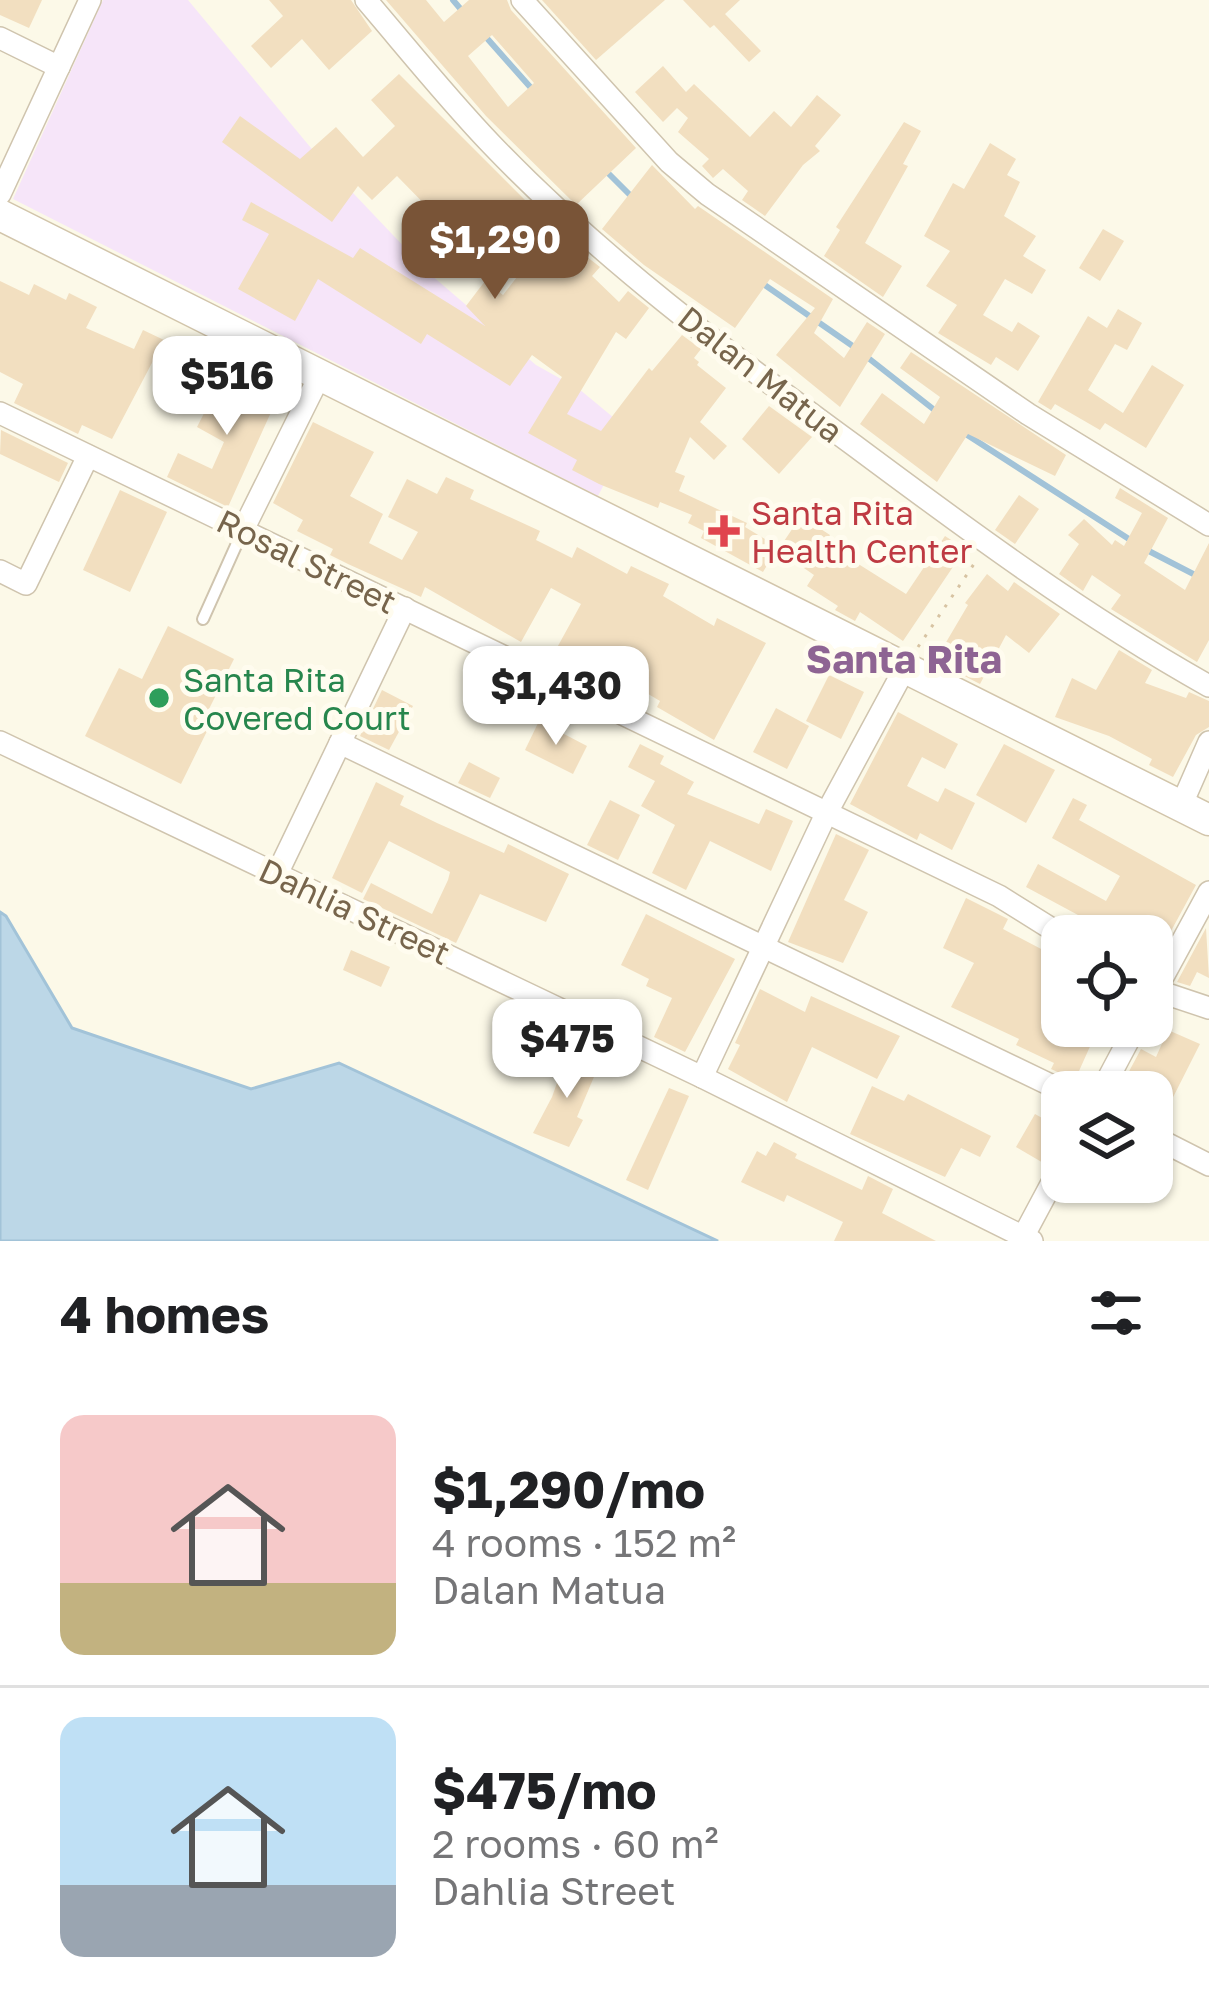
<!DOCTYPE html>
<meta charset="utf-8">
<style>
:root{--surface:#fff;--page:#f2f2f2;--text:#202124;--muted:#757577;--line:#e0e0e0;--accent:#795437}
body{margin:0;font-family:"Golos Text",sans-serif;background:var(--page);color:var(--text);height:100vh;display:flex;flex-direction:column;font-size:45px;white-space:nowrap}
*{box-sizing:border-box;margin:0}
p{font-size:39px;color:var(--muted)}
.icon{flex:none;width:66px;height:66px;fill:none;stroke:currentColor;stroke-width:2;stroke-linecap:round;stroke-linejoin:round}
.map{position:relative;height:1241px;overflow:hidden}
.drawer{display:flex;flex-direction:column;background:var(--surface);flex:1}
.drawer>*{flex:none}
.controls{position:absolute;left:1041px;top:915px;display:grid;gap:24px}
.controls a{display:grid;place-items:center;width:132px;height:132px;border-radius:24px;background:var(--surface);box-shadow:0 3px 9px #0004;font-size:60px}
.price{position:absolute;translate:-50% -102px;padding:0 27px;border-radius:24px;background:#fff;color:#222;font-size:39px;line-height:78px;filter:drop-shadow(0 3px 6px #0008)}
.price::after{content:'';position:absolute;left:50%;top:72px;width:36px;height:27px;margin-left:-18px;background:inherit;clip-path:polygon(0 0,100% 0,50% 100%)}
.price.active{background:var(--accent);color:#fff}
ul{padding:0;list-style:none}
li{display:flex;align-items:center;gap:36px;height:300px;padding:0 60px}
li+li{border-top:3px solid var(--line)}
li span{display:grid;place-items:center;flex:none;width:336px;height:240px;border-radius:24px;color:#555}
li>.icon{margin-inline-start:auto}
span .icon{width:144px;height:144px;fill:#fffc;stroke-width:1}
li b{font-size:51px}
h2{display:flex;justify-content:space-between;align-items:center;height:144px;padding:0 60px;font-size:51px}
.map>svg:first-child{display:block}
.education{fill:#f6e5f9}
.water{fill:#bcd7e7;stroke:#a2c3d8;stroke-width:3}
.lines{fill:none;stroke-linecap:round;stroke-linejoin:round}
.stream{stroke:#a2c3d8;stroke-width:6}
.building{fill:#f2dfc0;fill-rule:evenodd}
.service-casing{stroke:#cfc4ae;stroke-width:14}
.minor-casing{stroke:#cfc4ae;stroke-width:24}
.secondary-casing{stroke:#d2c5ab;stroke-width:33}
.path{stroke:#d7c3a2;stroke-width:3;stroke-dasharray:3 9;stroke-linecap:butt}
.service{stroke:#fff;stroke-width:10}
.minor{stroke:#fff;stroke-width:21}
.secondary{stroke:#fff;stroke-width:30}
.health-dot{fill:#e0444e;stroke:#fffcef;stroke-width:4.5}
.leisure-dot{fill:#2e9e5b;stroke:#fffcef;stroke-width:4.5}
.labels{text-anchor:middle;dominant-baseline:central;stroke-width:10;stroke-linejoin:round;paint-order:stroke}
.street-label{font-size:33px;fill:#77654c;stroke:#fffcef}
.health-label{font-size:33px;fill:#be3a42;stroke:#fffcef;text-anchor:start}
.leisure-label{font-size:33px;fill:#27864d;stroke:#fffcef;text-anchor:start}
.quarter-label{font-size:39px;font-weight:bold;fill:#8e6493;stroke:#fffcef}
</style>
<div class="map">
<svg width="1209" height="1241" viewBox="0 0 1209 1241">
<rect width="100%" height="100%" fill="#fcf9e8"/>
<polygon class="education" points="103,0 188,0 316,154 430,274 536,365 579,389 631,432 598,496 13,199"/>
<polygon class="water" points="0,912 6,916 72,1028 251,1089 339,1063 718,1241 0,1241"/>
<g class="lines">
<g class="stream">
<polyline points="453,0 464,13"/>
<polyline points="485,36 532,89"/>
<polyline points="605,170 634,199"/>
<polyline points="759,281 857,349"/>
<polyline points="867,357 937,412"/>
<polyline points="961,431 1132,541"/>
<polyline points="1143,548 1209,582"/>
</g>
</g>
<g class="building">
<polygon points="0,0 42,0 29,28 0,15"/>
<polygon points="269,0 351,0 372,31 329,70 302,39 271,68 251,46 283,16"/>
<path d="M386 0H426L444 22 469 0H507L511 10 636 148 576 205 486 116ZM492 35 534 83 508 107 468 56Z"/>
<polygon points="542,0 665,0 596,60"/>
<polygon points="683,0 740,0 725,14 761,51 749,62 714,25 710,28"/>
<polygon points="663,66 686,92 694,84 750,137 774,111 791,127 817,95 841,115 815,146 820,151 803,165 765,216 742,200 748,191 723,169 713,178 702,166 709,159 678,132 688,118 677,108 663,122 635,92"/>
<polygon points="399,74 564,239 600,267 592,276 619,302 628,291 649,308 626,339 616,332 567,414 601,431 649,368 652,371 682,335 701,349 694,358 699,362 697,365 726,388 700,422 727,446 714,460 690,437 675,472 685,476 679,491 747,523 745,527 778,547 763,572 701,538 704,531 688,523 692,515 660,502 658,508 599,484 572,470 577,460 528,433 562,377 532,355 510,386 427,334 421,344 318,279 295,321 238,289 269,234 242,220 251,202 353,258 360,248 485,326 466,306 485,281 503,295 531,259 499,230 491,238 461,207 443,223 397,176 372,200 358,186 332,222 222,142 240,116 300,159 336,127 363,157 395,126 371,100"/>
<polygon points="904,122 921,131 903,164 908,166 865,243 902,266 883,297 824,256 840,230 836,227"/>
<polygon points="990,143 1016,159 1007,175 1020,182 1004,216 1036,236 1023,256 1046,270 1032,294 1005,279 983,315 1012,332 1018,322 1040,336 1018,371 996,357 991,365 938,333 957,305 926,286 950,251 924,236 953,183 964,189"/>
<polygon points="652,165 695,209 698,206 833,299 814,333 844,358 867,322 885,334 840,407 776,355 815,308 770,279 735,328 644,265 602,229"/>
<polygon points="1103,229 1124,241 1100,281 1079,268"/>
<polygon points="0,281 29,295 34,284 66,300 69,293 97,307 86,328 134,349 143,330 164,340 112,439 82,425 78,434 14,403 23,384 0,372"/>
<polygon points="1118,309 1142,323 1127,350 1115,344 1088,390 1123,413 1152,365 1184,385 1146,448 1105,423 1100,430 1055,404 1051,410 1038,402 1088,316 1107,328"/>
<polygon points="911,352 1066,455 1055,476 968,434 937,482 860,424 882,393 924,424 940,397 900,368"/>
<polygon points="228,366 244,374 240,382 277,399 228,507 167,477 178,453 212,469 224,442 197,427"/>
<polygon points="769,406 812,437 779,474 742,439"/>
<polygon points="313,422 374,452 350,496 383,514 369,543 402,560 418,532 388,517 407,479 437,494 446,477 474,490 470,499 540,531 536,540 572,558 577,547 627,574 631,566 669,584 663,596 714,626 717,618 766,643 714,740 657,707 660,701 606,669 600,680 553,655 581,604 551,588 521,642 425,587 421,597 348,564 330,555 333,549 297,531 303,520 273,503"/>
<polygon points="1,430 68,463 59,482 0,454"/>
<polygon points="1120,488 1168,518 1144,563 1185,590 1209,543 1209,640 1197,662 1111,609 1121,595 1092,575 1083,591 1059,574 1079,544 1068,535 1084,519 1112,545 1115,540 1124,546 1142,513 1115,498"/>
<polygon points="120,490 167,512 130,592 83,570"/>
<polygon points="1019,495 1039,509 1015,544 995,530"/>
<polygon points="801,516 830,535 825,543 906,594 945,536 965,549 903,641 860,612 855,621 835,610 838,606 807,586 814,575 778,550"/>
<polygon points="987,574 1008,591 1014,582 1060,614 1029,653 1006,635 980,684 935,661 968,605 965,603"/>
<polygon points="168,626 234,659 205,717 212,721 181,784 85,736 119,668 142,679"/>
<polygon points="1119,650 1152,670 1145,683 1186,698 1189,692 1209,701 1209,727 1196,735 1173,777 1149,765 1152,759 1109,736 1055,717 1072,678 1096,690"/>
<polygon points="829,675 864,692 841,739 806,721"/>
<polygon points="382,690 413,706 389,750 360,736"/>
<polygon points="776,708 809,726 787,769 753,752"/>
<polygon points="898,712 958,744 945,769 922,757 907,786 938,802 945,788 975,803 952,850 920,833 917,840 850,804"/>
<polygon points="539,721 587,746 573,774 525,750"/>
<polygon points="640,744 664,756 660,764 694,782 687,794 759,824 766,809 793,821 771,871 710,841 686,890 652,873 675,825 641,806 655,781 628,767"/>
<polygon points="1004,744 1055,770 1026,823 976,795"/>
<polygon points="469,762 500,778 490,798 458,783"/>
<polygon points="376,782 404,796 400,805 437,823 504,853 508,844 569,874 546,922 480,894 456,943 363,899 371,883 432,914 448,880 450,872 389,841 362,893 332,878"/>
<polygon points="1073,798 1087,805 1079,820 1196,885 1152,966 1152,936 1117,936 1026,887 1038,864 1106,901 1120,876 1052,838"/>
<polygon points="610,800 640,815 618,860 587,845"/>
<polygon points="836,834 869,850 844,900 868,912 843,963 788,942"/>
<polygon points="966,898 1008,919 1003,929 1062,960 1062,1026 1080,1026 1096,1033 1075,1080 1051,1069 1054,1063 1016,1045 1019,1039 951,1007 974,963 943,948"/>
<polygon points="646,914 735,959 685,1052 654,1037 672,998 646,986 649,979 621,965"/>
<polygon points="1206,928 1209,978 1197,972 1190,986 1177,982"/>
<polygon points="351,950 390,967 381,987 343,970"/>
<polygon points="760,989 805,1012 811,996 900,1036 877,1079 812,1047 787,1102 728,1069 740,1045 735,1043"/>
<polygon points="1168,1030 1200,1044 1160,1123 1152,1121 1152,1092 1118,1092 1141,1049 1156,1057"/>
<polygon points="568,1052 599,1065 577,1117 583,1120 569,1147 533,1133 552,1097"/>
<polygon points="872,1086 904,1101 908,1094 991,1136 980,1157 961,1148 945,1177 850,1134"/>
<polygon points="669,1088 689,1096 648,1190 626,1180"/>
<polygon points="1035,1114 1062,1129 1062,1149 1053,1152 1045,1164 1016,1147"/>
<polygon points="774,1142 797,1154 795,1158 862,1190 868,1176 893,1189 882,1213 936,1241 834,1241 843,1222 787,1195 784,1202 741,1182 757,1151 766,1156"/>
</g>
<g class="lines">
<g class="service-casing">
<polyline id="service" points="203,619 243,530"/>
</g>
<g class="minor-casing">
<g id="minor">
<path d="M366 0C407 48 447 98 491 144 600 258 728 353 855 446 969 531 1084 616 1209 686"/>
<polyline points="522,0 669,162 707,194 1028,414 1209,525"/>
<polyline points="0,38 59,67"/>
<polyline points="0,194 90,0"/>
<polyline points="0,413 999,896 1063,936"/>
<polyline points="243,530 320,375"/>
<polyline points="0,571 26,584 88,456"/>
<polyline points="0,742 702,1077 1032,1241"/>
<polyline points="340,743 1065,1092"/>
<polyline points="1181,806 1209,742"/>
<polyline points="277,874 405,608"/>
<polyline points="1152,989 1209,1008"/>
<polyline points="1152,997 1209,892"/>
<polyline points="702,1077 826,814 905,668"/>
<polyline points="1101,1092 1136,1026"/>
<polyline points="1152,1136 1209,1165"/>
<polyline points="1023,1237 1062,1164"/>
</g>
</g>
<g class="secondary-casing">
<polyline id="secondary" points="0,215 1209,820"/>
</g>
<polyline class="path" points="918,647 976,561"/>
<use href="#service" class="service"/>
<use href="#minor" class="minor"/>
<use href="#secondary" class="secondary"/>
</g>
<path class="health-dot" d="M718 513h12v12h12v12h-12v12h-12v-12h-12v-12h12z"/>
<circle class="leisure-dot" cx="159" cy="698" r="12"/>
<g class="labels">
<g class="street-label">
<text transform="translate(761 374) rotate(38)">Dalan Matua</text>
<text transform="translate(307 561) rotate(26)">Rosal Street</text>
<text transform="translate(355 911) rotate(25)">Dahlia Street</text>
</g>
<g class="health-label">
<text x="751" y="512">Santa Rita<tspan x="751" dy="38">Health Center</tspan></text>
</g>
<g class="leisure-label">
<text x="183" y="679">Santa Rita<tspan x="183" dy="38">Covered Court</tspan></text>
</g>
<g class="quarter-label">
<text x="904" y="658">Santa Rita</text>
</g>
</g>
</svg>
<div class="controls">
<a><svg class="icon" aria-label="locate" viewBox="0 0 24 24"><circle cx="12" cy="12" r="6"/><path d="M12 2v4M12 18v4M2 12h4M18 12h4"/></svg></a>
<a><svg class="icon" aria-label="layers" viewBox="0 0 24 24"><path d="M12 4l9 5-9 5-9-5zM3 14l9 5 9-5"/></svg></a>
</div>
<b class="price active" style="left:495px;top:302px">$1,290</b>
<b class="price" style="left:227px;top:438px">$516</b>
<b class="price" style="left:556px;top:748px">$1,430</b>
<b class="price" style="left:567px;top:1101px">$475</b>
</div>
<section class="drawer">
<h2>4 homes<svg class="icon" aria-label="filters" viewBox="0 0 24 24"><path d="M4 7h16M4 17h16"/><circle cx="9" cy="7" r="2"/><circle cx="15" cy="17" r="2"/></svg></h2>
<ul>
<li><span style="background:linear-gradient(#f6c9c9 70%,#c2b280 0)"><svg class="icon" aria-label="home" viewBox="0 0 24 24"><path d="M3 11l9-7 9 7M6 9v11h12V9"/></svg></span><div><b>$1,290/mo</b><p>4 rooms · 152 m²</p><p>Dalan Matua</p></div></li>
<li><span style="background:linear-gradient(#bfe0f5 70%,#9aa5b1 0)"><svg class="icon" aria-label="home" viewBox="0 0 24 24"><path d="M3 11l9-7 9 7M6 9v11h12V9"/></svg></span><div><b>$475/mo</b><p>2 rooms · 60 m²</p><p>Dahlia Street</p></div></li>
</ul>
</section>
